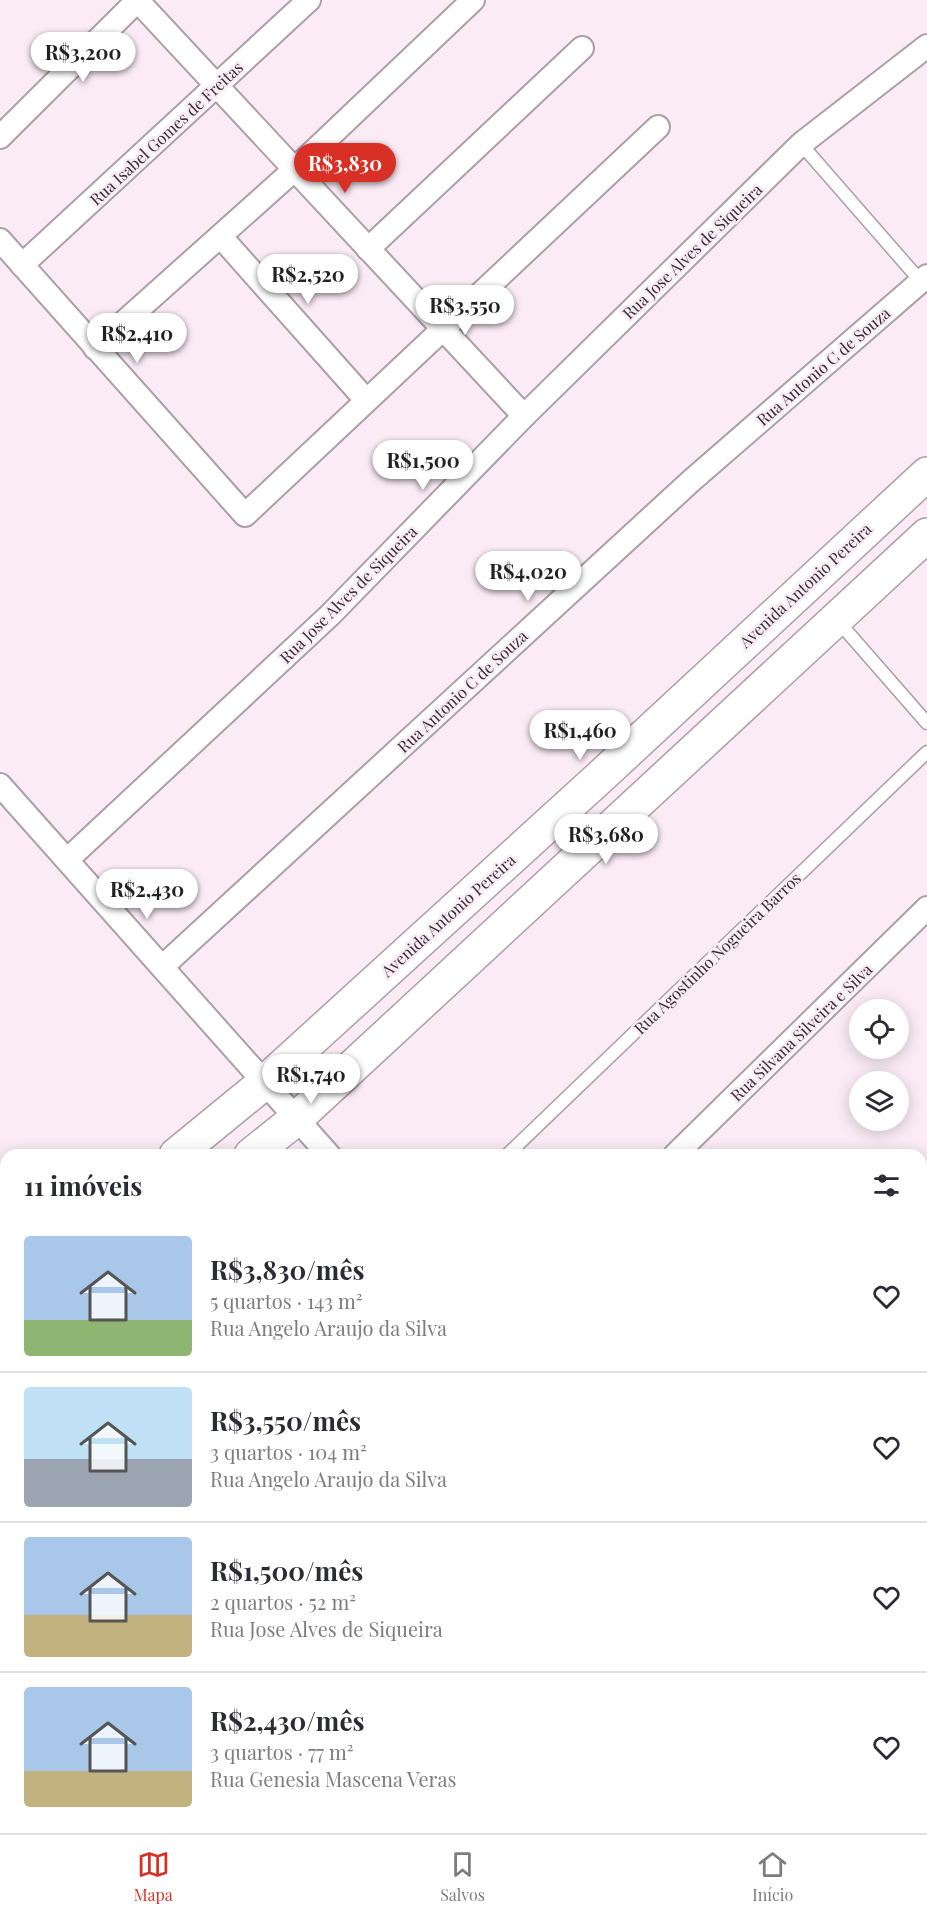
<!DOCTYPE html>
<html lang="pt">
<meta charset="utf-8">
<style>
:root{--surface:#fff;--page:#f2f2f3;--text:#2b2b33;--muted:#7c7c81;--line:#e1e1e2;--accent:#d93025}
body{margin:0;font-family:"Playfair Display",serif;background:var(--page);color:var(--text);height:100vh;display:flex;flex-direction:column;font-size:22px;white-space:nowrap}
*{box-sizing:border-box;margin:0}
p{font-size:20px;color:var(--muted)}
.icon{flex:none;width:33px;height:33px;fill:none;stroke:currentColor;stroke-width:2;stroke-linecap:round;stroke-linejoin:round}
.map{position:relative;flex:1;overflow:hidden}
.side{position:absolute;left:0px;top:1149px;width:927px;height:684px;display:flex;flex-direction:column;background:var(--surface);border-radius:18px 18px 0 0;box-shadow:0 3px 15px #0003}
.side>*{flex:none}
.tools{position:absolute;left:849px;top:999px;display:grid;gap:12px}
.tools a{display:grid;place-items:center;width:60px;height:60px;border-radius:50%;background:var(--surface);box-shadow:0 3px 15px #0003;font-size:30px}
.price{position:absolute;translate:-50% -51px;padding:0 14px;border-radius:21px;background:#fff;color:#222;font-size:20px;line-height:39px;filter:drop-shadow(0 2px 3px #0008)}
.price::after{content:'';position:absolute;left:50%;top:36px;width:18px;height:14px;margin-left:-9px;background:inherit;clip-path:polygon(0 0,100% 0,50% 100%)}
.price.on{background:var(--accent);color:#fff}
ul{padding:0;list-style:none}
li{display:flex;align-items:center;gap:18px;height:150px;padding:0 24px}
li+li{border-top:2px solid var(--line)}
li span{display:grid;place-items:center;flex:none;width:168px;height:120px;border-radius:6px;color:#555}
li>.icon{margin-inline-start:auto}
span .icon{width:72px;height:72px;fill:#fffc;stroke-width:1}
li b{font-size:26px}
h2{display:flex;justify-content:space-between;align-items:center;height:72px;padding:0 24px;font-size:26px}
.tab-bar{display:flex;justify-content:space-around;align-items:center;height:84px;border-top:2px solid var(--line);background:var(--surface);font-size:16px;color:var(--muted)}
.tab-bar a{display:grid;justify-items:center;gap:3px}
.tab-bar .on{color:var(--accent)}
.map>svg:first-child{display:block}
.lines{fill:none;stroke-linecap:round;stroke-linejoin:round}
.service-casing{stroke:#ac9fa8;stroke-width:15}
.minor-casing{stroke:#ac9fa8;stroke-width:26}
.secondary-casing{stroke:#ac9fa8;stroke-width:36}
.service{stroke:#fff;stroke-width:12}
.minor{stroke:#fff;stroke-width:22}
.secondary{stroke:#fff;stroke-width:33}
.labels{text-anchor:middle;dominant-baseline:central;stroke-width:5;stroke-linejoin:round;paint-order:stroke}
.street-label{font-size:16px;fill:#332e32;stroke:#faebf5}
</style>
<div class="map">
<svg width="927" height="1833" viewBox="0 0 927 1833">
<rect width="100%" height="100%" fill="#faebf5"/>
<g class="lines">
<g class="service-casing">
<g id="service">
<polyline points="801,144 924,285"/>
<polyline points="837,620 927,723"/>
<polyline points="507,1155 927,752"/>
</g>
</g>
<g class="minor-casing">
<g id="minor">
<polyline points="137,0 524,416"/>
<polyline points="0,137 138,0"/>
<polyline points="221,237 366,400"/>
<polyline points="0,240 245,515 658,127"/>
<polyline points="368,249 582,48"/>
<polyline points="22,265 309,0"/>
<polyline points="95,348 295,169 473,0"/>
<polyline points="0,785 329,1155"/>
<polyline points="67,860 330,615 524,416 801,144 927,46"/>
<polyline points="162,967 691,481 927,276"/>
<polyline points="675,1155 927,908"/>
<polyline points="921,1206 927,1199"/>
<polyline points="921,1251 927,1244"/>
<polyline points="0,1578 6,1573"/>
<polyline points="921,1578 927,1571"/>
<polyline points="921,1798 927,1804"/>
<polyline points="0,1811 6,1805"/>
<polyline points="340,1833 346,1827"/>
<polyline points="381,1833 386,1827"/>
<polyline points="709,1833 714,1827"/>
</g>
</g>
<g class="secondary-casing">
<g id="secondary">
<polyline points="176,1155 264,1083 599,778 927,474"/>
<polyline points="251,1155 296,1119 927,535"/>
<polyline points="0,1298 6,1294"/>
<polyline points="0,1359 6,1354"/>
</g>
</g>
<use href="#service" class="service"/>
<use href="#minor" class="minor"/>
<use href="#secondary" class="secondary"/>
</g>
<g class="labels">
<g class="street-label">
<text transform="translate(166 133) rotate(-43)">Rua Isabel Gomes de Freitas</text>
<text transform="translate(692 251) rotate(-44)">Rua Jose Alves de Siqueira</text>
<text transform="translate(823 366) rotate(-41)">Rua Antonio C de Souza</text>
<text transform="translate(805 585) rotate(-43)">Avenida Antonio Pereira</text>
<text transform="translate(348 594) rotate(-45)">Rua Jose Alves de Siqueira</text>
<text transform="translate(462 691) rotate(-43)">Rua Antonio C de Souza</text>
<text transform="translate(448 915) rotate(-42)">Avenida Antonio Pereira</text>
<text transform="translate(717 953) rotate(-44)">Rua Agostinho Nogueira Barros</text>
<text transform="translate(801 1032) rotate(-44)">Rua Silvana Silveira e Silva</text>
</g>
</g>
</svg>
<div class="tools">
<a><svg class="icon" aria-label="locate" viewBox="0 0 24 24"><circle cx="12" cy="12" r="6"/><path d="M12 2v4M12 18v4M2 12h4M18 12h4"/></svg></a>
<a><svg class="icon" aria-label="layers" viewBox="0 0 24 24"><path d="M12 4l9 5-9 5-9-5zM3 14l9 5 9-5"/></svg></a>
</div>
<b class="price" style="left:83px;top:83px">R$3,200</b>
<b class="price on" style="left:345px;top:194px">R$3,830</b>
<b class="price" style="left:308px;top:305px">R$2,520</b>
<b class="price" style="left:465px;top:336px">R$3,550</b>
<b class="price" style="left:137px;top:364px">R$2,410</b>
<b class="price" style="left:423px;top:491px">R$1,500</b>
<b class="price" style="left:528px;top:602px">R$4,020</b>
<b class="price" style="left:580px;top:761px">R$1,460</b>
<b class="price" style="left:606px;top:865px">R$3,680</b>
<b class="price" style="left:147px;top:920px">R$2,430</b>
<b class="price" style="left:311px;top:1105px">R$1,740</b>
<section class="side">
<h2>11 imóveis<svg class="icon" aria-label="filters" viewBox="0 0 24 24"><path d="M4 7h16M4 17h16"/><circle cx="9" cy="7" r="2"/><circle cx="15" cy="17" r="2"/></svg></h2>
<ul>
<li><span style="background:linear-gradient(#a9c7e8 70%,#8fb573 0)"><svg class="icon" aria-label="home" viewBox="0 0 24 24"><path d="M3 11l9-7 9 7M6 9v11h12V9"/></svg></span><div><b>R$3,830/mês</b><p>5 quartos · 143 m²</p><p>Rua Angelo Araujo da Silva</p></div><svg class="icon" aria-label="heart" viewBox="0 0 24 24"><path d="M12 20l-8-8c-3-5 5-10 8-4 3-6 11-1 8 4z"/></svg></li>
<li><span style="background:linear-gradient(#bfe0f5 60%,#9aa5b1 0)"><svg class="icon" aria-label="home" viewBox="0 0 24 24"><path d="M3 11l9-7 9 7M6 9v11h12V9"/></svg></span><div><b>R$3,550/mês</b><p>3 quartos · 104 m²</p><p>Rua Angelo Araujo da Silva</p></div><svg class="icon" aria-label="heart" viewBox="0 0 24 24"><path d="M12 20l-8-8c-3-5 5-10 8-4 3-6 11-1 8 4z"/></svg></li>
<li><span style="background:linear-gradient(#a9c7e8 65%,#c2b280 0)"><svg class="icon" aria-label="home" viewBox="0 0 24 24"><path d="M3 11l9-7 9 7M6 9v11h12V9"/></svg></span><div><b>R$1,500/mês</b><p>2 quartos · 52 m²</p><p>Rua Jose Alves de Siqueira</p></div><svg class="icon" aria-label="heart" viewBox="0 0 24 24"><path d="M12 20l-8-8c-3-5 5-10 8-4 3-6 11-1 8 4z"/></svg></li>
<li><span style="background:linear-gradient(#a9c7e8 70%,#c2b280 0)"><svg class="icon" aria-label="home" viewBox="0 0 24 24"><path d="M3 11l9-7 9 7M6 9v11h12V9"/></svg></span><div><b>R$2,430/mês</b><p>3 quartos · 77 m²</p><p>Rua Genesia Mascena Veras</p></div><svg class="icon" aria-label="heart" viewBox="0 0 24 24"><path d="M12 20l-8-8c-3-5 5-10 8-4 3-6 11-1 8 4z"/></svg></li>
</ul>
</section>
</div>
<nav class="tab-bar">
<a class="on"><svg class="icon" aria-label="map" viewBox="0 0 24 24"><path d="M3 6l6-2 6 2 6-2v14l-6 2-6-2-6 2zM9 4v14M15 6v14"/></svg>Mapa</a>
<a><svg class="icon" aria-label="saved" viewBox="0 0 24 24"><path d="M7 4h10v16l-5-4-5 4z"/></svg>Salvos</a>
<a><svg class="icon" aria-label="home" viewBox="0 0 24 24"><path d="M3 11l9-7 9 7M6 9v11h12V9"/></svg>Início</a>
</nav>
